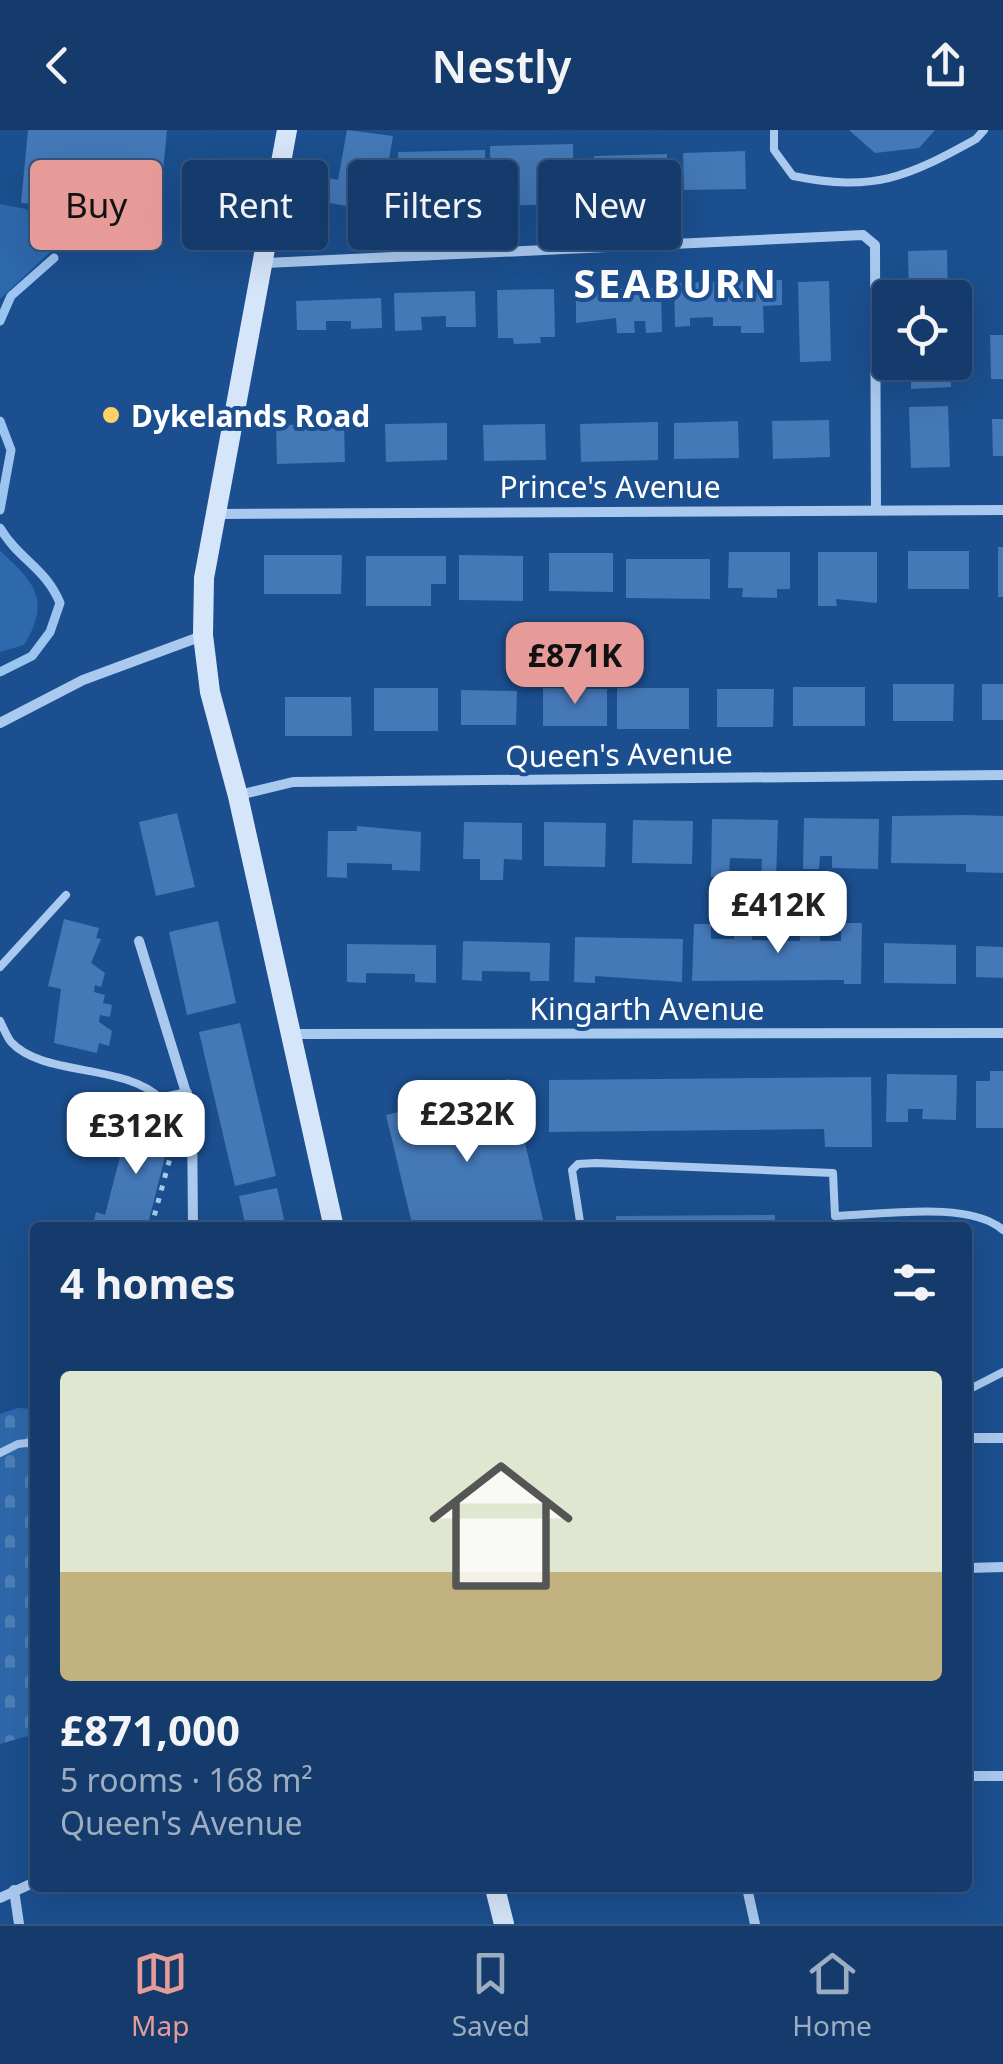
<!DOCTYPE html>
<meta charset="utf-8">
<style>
:root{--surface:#143b6b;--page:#214673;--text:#f1f3f6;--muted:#9dadc1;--line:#33557e;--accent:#e69b98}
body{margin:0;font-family:"Noto Sans",sans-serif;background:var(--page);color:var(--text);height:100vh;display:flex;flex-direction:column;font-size:38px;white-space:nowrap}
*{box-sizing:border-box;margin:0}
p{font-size:32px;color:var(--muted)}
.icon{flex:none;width:55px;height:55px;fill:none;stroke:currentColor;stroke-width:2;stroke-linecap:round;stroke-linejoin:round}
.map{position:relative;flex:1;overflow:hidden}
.sheet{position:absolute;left:30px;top:1092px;width:942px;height:670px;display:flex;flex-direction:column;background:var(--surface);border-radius:10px;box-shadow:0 10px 40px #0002,0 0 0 2px var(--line)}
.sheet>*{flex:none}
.guide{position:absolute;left:30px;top:30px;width:945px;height:90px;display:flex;gap:20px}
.fabs{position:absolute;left:872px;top:150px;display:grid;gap:20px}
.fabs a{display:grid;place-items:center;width:100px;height:100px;border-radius:10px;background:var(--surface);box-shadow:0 10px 40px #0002,0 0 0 2px var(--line);font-size:50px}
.price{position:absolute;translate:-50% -85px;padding:0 22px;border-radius:20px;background:#fff;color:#222;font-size:32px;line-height:65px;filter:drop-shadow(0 2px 5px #0008)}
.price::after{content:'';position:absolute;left:50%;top:60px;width:30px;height:22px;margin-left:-15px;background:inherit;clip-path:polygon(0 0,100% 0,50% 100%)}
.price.active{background:var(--accent);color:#111}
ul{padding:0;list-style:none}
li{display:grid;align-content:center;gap:20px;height:530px;padding:0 30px}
li span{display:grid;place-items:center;height:310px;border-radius:10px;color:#555}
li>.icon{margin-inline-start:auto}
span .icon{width:180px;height:180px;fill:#fffc;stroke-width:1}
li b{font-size:42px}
h2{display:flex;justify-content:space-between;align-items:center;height:120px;padding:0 30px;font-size:42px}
.tag{padding:0 35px;border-radius:10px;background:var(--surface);box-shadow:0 10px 40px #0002,0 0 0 2px var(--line);font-size:35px;line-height:90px}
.tag.active{background:var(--accent);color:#111}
header{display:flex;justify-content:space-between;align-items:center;height:130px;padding:0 30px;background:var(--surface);font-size:45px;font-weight:600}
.dock{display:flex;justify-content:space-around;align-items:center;height:140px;border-top:2px solid var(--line);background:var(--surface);font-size:28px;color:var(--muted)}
.dock a{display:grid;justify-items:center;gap:5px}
.dock .active{color:var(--accent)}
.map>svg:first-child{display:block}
.grass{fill:#2e69ad}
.cemetery{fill:url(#cemetery-stones)}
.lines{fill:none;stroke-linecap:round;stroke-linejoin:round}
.stream{stroke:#9cc4f0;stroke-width:9}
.building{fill:#4478b7}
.path{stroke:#a9c9ee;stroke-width:5;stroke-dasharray:5 8;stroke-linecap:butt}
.lane{stroke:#a9c9ee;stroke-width:8}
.street{stroke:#a9c9ee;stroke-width:10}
.secondary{stroke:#d6e6fa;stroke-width:20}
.poi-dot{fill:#ffd166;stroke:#1b4f8f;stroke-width:4}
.labels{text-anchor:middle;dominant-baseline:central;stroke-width:8;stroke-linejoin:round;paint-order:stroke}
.poi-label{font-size:30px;font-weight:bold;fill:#fff;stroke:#1b4f8f;text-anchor:start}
.street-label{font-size:30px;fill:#fff;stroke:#1b4f8f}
.district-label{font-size:40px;font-weight:bold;letter-spacing:2.5px;fill:#fff;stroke:#1b4f8f}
</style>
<header><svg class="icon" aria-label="back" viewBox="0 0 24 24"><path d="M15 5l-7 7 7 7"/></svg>Nestly<svg class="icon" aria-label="share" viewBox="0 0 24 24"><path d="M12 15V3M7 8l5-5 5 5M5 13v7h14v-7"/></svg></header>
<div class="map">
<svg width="1003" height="1794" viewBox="0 0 1003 1794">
<defs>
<pattern id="cemetery-stones" width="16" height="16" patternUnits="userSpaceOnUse" patternTransform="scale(2.5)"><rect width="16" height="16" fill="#2e69ad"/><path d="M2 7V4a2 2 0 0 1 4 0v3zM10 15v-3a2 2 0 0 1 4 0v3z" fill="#4d80b9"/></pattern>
</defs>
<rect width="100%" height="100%" fill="#1b4f8f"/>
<g class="grass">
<polygon points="0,74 26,79 63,110 0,169"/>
<path d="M0 421C35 452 51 471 24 515L0 522Z"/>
</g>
<polygon class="cemetery" points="17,1278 35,1279 35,1604 0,1614 0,1284"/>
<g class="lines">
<g class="stream">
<polyline points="0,191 11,166 54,128"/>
<polyline points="0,291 11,320 0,380"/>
<path d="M0 398C19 430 46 438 60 473L50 502 32 526 0 542"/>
</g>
</g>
<g class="building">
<polygon points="28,0 167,0 159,83 21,73"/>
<polygon points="347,0 393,6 380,82 324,72 329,48 338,50"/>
<polygon points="849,0 935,0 919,18 875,23"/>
<polygon points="573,14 574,74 491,76 490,16"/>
<polygon points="485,20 486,75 399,78 398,22"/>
<polygon points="745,21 746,59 684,60 683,23"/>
<polygon points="667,24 667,65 595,67 594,26"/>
<polygon points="947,120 948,168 909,168 908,121"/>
<polygon points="782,150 782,175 763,176 764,203 741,203 741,196 713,196 713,187 690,188 690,196 675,197 674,153"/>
<polygon points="829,151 831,231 800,232 798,152"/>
<polygon points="661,158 662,202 646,203 645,191 634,191 635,203 617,203 616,188 576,193 576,160"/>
<polygon points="554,159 555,207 540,207 541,213 514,214 513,208 498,208 497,160"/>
<polygon points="475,161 476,197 446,197 446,186 421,187 422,200 395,201 394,163"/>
<polygon points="381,168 382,198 351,199 351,191 326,191 326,200 297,200 296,171"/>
<polygon points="990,205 1003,205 1003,249 991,249"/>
<polygon points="911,232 950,232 951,257 911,259"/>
<polygon points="948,276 950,337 911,338 909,277"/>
<polygon points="992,289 1003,289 1003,326 993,326"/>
<polygon points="829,290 830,327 773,329 772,291"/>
<polygon points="738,291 739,328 674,329 674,293"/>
<polygon points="658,292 658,330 581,332 580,294"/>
<polygon points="447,293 447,330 386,332 385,294"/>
<polygon points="344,294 345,332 277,334 276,295"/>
<polygon points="545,294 546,330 484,331 483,295"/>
<rect x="998" y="417" width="5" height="50"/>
<rect x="908" y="421" width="61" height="38"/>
<polygon points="729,422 790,422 790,459 777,459 777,468 742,467 743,458 728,458"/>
<polygon points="818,422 877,422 877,473 836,469 837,476 818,476"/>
<polygon points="549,423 613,423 613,462 549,461"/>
<polygon points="264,425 342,425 341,464 264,464"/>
<polygon points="459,425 523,426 523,471 459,470"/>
<polygon points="366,426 446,426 446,454 431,454 431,476 366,476"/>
<polygon points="626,429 710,429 710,469 626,468"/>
<polygon points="893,554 954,554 953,591 893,591"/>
<rect x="982" y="554" width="21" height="36"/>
<rect x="793" y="557" width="72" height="39"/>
<rect x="374" y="558" width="64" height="43"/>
<polygon points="543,558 607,559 607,596 543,596"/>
<rect x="617" y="558" width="72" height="41"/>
<polygon points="717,559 774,559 773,597 717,597"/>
<polygon points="461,560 517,561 516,595 461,595"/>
<polygon points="285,567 351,567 352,606 285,606"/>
<polygon points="177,683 195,757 156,766 139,692"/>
<polygon points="967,685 1003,686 1003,743 966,742 966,734 891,733 892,686"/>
<polygon points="804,688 879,689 878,739 832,738 832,726 820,726 819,739 803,739"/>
<polygon points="712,689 778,690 776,749 761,749 762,729 730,728 729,747 711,747"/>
<polygon points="633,690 693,691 692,734 632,733"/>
<polygon points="464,692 522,693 522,730 504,729 503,750 480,750 480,729 463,729"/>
<polygon points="544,692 606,693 605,737 544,736"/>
<polygon points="357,696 421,702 420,741 392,740 392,734 347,733 347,748 327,747 328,701 357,701"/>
<polygon points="64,789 99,798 96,808 101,809 91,833 105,843 101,857 95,855 94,862 105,865 103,873 112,875 110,887 100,885 99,892 112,901 109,916 99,913 97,923 54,913 61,859 48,856"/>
<polygon points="218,791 236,873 187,885 169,802"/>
<polygon points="841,793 862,793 861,854 844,854 844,850 692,851 694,794 711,794 711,809 734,809 734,796 752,796 752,810 800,811 801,794 821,795 820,811 841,811"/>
<polygon points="575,807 683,809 682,852 595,846 595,853 574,852"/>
<polygon points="463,811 550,813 549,851 530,851 530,842 482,841 482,851 462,850"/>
<polygon points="884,813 956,815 956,854 884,853"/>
<polygon points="347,814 436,815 436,853 415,852 415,844 366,843 366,853 347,852"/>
<polygon points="976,816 1003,817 1003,848 976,847"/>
<polygon points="240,893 276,1046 235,1056 199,902"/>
<polygon points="990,941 1003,941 1003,998 976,998 976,951 990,951"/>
<polygon points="887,944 957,945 956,990 922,989 923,979 908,979 908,992 886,992"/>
<polygon points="871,947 872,1017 825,1017 824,999 549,1002 549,950"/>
<polygon points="510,949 545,1098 413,1098 386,985 415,978 417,986 481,971 478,956"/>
<polygon points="130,988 172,999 147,1098 92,1098 96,1082 105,1085"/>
<polygon points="277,1058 286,1098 246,1098 239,1066"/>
<polygon points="775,1085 775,1098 616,1098 616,1086"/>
</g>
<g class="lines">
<polyline class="path" points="151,1098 170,1028"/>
<g class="lane">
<path d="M774 0V20L793 46C874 62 906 48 976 9L984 0"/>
<polyline points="0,837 66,765"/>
<path d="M0 891C3 897 7 907 11 912 43 947 125 933 161 969"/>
<path d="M581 1098 572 1040 578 1034 596 1033 833 1043 835 1086C880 1085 969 1070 1003 1100"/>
<polyline points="968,1260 1003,1242"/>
<polyline points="0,1323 18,1314 35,1312"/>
</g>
<g class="street">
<polyline points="266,133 863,105 875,115 876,379"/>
<polyline points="217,384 1003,380"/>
<polyline points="0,593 83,550 202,506"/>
<polyline points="239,665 293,652 1003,645"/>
<polyline points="139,811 192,982 193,1098"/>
<polyline points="291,904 1003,903"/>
<polyline points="141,973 187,963"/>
<polyline points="968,1308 1003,1308"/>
<polyline points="968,1438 1003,1437"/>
<polyline points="968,1646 1003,1646"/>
<polyline points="747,1758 755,1794"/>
<polyline points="14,1760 19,1794"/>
<polyline points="0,1768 35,1752"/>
</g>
<g class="secondary">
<polyline points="287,0 204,448 203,505 210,562 238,666 334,1098"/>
<polyline points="495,1758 504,1794"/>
</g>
</g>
<circle class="poi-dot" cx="111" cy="285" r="10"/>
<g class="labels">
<g class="poi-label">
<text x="131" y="285">Dykelands Road</text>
</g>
<g class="street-label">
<text x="610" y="356">Prince's Avenue</text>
<text transform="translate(619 624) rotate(-1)">Queen's Avenue</text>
<text x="647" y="878">Kingarth Avenue</text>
</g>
<g class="district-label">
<text x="676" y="152">SEABURN</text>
</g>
</g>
</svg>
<div class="fabs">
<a><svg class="icon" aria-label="locate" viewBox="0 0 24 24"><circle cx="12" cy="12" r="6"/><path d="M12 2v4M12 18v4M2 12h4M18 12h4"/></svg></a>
</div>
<b class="price active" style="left:575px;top:577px">£871K</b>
<b class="price" style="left:778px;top:826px">£412K</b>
<b class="price" style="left:467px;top:1035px">£232K</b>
<b class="price" style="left:136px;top:1047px">£312K</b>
<div class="guide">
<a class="tag active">Buy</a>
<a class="tag">Rent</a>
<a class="tag">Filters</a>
<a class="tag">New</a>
</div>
<section class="sheet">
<h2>4 homes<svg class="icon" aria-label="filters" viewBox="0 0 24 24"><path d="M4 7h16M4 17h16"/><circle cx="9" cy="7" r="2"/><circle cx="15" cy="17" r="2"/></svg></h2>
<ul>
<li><span style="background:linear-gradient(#dfe7d0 65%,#c2b280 0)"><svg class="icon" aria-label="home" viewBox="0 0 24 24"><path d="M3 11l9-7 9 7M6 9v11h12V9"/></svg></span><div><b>£871,000</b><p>5 rooms · 168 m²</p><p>Queen's Avenue</p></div></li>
</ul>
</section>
</div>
<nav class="dock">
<a class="active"><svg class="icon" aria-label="map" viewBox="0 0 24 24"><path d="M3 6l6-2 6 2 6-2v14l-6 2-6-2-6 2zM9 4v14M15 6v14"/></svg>Map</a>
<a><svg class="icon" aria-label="saved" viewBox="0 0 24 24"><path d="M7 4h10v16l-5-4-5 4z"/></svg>Saved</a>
<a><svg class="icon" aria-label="home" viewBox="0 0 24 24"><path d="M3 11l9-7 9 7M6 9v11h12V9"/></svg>Home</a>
</nav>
